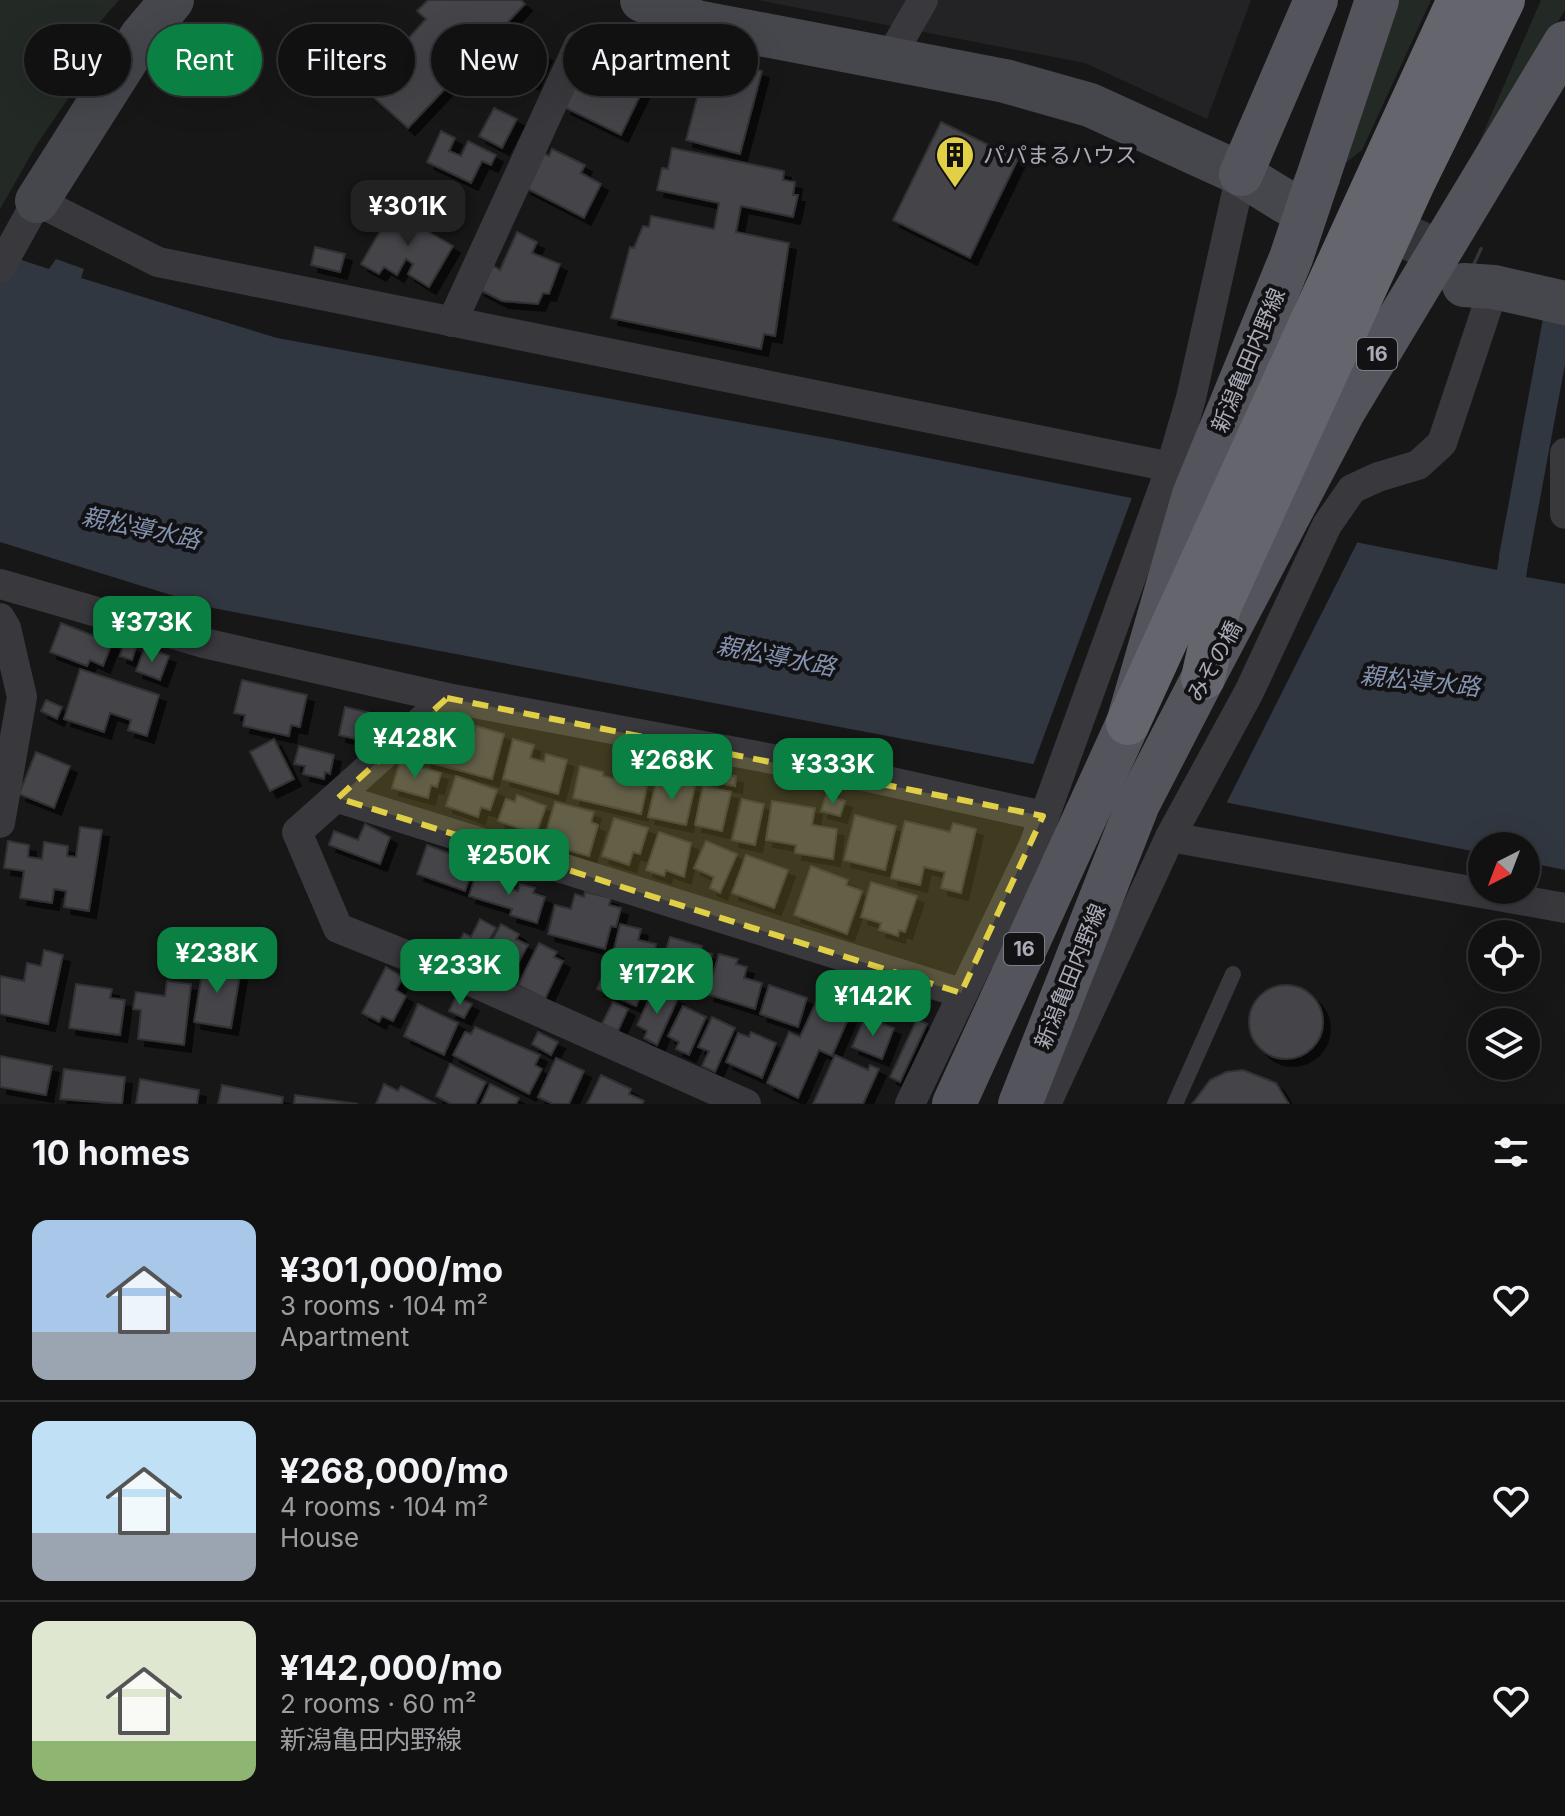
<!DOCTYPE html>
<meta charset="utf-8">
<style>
:root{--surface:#111112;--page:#1e1f20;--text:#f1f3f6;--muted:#9c9d9f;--line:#303132;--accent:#0b8043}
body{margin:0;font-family:Inter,"Noto Sans JP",sans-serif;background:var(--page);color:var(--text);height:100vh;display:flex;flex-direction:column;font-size:30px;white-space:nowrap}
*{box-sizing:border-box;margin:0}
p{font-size:26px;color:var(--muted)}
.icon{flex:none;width:44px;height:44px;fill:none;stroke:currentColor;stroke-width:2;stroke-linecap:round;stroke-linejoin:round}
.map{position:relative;height:1104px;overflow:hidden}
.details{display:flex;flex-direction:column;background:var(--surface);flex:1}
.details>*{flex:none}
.guide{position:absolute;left:24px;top:24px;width:800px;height:72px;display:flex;gap:16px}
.needle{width:52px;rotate:222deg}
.fabs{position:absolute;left:1468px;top:832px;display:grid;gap:16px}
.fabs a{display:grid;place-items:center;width:72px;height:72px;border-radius:50%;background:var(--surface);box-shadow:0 8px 32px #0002,0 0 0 2px var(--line);font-size:40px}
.price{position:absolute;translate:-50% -68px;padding:0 18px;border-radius:16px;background:var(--accent);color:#fff;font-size:26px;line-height:52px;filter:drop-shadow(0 2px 4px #0008)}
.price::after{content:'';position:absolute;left:50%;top:48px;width:24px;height:18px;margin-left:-12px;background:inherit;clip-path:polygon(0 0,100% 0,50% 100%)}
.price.current{background:#222;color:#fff}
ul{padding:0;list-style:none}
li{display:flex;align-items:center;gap:24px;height:200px;padding:0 32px}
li+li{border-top:2px solid var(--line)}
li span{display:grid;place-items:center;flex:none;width:224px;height:160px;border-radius:16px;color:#555}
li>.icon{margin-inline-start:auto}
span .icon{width:96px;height:96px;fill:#fffc;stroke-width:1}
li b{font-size:34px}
h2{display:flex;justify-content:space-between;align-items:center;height:96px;padding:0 32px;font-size:34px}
.chip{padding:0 28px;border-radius:36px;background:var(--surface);box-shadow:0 8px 32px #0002,0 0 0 2px var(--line);font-size:28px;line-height:72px}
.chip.current{background:var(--accent);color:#fff}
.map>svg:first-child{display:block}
.built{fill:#232325}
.green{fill:#232a25}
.water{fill:#313740}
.pier{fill:#171718}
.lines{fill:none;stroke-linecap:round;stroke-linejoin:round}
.canal{stroke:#313740;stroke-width:30}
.building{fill:#444448;stroke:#323134;stroke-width:2;filter:url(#shadow)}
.secondary-tunnel{stroke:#343538;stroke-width:44;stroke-dasharray:44 22;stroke-linecap:butt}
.lane{stroke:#38383d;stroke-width:16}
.street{stroke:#38383d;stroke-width:30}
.secondary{stroke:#46474d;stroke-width:44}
.primary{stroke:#54545c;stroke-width:44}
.highway{stroke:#65656e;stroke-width:44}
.marked{fill:#e1cf46;fill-opacity:0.2;stroke:#e1cf46;stroke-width:6;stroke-dasharray:16 10;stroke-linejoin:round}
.labels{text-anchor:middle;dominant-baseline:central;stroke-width:8;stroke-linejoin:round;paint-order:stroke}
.shield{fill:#121214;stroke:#7c7d86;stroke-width:2}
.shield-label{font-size:20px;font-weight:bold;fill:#aaabb7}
.poi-label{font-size:22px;fill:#aaabb7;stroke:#121214;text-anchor:start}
.street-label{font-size:22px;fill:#aaabb7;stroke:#121214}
.water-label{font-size:24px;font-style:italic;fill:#8492af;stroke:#121214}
</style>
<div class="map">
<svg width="1565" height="1104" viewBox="0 0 1565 1104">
<defs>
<filter id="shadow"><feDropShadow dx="7" dy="7" stdDeviation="0" flood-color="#0009"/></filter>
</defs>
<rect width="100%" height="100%" fill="#171718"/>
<polygon class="built" points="757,0 1251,0 1207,119 1085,63"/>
<g class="green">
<polygon points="0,0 119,0 83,41 92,53 91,65 37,144 0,209"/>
<polygon points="1399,0 1431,0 1362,150 1343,165"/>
<polygon points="1541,0 1565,0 1565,10 1465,175"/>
</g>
<polygon class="water" points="0,253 49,269 56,259 84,269 81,278 277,338 832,439 1497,570 1507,515 1535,520 1526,577 1565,584 1565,870 1526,862 1526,846 1482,846 1482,853 972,752 213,608 0,542"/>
<polygon class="pier" points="1133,495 1359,539 1225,806 1032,768"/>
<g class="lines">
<polyline class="canal" points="1514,557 1557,325 1565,304"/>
</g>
<g class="building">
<polygon points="428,0 521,0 525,4 408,128 363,88 426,19 417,11"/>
<polygon points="526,45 545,54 532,83 513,75"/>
<polygon points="708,57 762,71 740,154 686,140"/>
<polygon points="632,66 650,75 621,135 564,107 583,67 602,76 605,70 618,77 614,85 620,89"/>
<polygon points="494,108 517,119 502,148 479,136"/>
<polygon points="941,122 1018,159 970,258 893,220"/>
<polygon points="441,131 455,138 449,151 461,156 468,141 496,155 491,165 482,161 471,183 427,162"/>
<polygon points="672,148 784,171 783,180 795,182 793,195 798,195 793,217 741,206 736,232 789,243 775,336 764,334 761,349 611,318 630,247 634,248 643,226 649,227 651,216 714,229 719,203 657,190 662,168 668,169"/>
<polygon points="552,149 585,165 581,173 601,184 584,218 524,187 541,152 549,156"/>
<polygon points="406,207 429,220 424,229 453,246 429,287 408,274 413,264 406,259 397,275 384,267 379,274 361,264 390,214 399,219"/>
<polygon points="517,232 537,242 532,253 560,264 549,294 543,293 538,304 502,301 478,289 490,264 500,270"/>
<polygon points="315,247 345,254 340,272 311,265"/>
<polygon points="61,623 112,643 103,666 90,660 87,666 50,652"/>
<polygon points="124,643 136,647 132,660 120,656"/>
<polygon points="145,647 169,656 160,680 136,671"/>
<polygon points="80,669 159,695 147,736 128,730 131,720 110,713 104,732 64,719"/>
<polygon points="242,680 307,695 300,727 291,725 289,736 243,726 245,715 234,713"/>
<polygon points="46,700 62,707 57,719 41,711"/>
<polygon points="345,707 379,715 373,743 339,735"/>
<polygon points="476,726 504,734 492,779 424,761 431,734 459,741 463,727 475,730"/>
<polygon points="274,739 294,779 270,791 250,752"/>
<polygon points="513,739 534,745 530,758 544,762 546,754 567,760 558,794 503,779"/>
<polygon points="299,746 334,755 330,774 325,772 324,779 303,774 305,766 294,764"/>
<polygon points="36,752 70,766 54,808 19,794"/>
<polygon points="400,761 441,773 437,787 431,785 428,798 392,788"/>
<polygon points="580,766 603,772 603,776 647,786 641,814 573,798"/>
<polygon points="713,773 736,776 735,786 712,782"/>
<polygon points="456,776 497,790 490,810 481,807 478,817 446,806"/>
<polygon points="657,778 695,786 686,825 648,817"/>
<polygon points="703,786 731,792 722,831 695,825"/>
<polygon points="517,795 546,806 536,834 498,821 506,799 515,802"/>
<polygon points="826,795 845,801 840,816 821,811"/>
<polygon points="742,799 764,804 755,845 732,840"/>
<polygon points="772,801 815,808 812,825 837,829 833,859 795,853 796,845 766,840"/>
<polygon points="555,802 594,812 591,822 598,825 589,856 543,843"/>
<polygon points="855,815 896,826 885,870 844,860"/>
<polygon points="614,818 648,828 640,854 633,852 629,865 602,856"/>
<polygon points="905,821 950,832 953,823 976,829 961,893 941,888 945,872 924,867 920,885 891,878"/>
<polygon points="365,824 390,837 380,864 329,845 334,831 358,840"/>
<polygon points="80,827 102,830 89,911 64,907 66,891 54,889 52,903 20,898 24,871 4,868 8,841 29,845 28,857 42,859 44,842 68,846 67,856 76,857"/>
<polygon points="659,832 691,843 684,877 666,870 664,876 646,870"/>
<polygon points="706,841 737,854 720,893 710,888 714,877 694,868"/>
<polygon points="427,845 475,863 465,891 417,874"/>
<polygon points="746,855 788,870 774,908 732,893"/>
<polygon points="811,866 848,880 846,885 862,891 847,934 794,915"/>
<polygon points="476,874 508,883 507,888 518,891 520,884 535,888 533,893 545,897 537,923 510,915 512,909 469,896"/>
<polygon points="871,882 917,896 905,932 899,930 898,936 879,930 881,923 861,917"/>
<polygon points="585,892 611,898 609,905 621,908 616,927 611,926 605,949 548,934 555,905 571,909 575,894 584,897"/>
<polygon points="480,919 496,928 474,968 458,959 466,944 459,941 464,933 471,937"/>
<polygon points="501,924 519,934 516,939 528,945 509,980 494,972 500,961 485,953"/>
<polygon points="620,924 641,929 638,940 656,944 651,967 612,958"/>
<polygon points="670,937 702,946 701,951 712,954 704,984 660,969"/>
<polygon points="539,943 557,952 554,957 563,961 545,999 518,985"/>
<polygon points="44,950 63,955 48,1024 0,1014 0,976 24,981 27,963 41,966"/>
<polygon points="719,954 738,959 736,964 747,967 744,978 762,983 755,1009 707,994"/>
<polygon points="609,960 649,977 636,1006 597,989"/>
<polygon points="204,961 241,968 231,1028 194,1022"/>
<polygon points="386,967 403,977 396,990 406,996 393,1021 382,1016 379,1022 362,1013"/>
<polygon points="167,981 191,984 184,1045 138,1039 141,1010 133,1009 136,992 165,996"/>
<polygon points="76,984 112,989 110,998 125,1000 120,1035 69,1028"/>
<polygon points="769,985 807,998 798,1027 760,1014"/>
<circle cx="1286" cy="1022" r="37"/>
<polygon points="663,991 678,998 657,1045 644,1038 647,1031 637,1025 651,995 659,998"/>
<polygon points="456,997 472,1004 464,1018 449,1011"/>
<polygon points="818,998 851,1012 832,1056 819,1050 798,1098 767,1083 789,1032 800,1037"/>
<polygon points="613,1002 628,1009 618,1031 602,1024"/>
<polygon points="418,1004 458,1023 444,1055 404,1036"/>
<polygon points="683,1006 706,1017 689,1055 676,1049 679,1042 668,1036"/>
<polygon points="712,1017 735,1028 715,1072 702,1066 709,1051 698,1047"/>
<polygon points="865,1017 894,1028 882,1059 852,1047"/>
<polygon points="917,1019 927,1024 900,1082 890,1077"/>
<polygon points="475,1027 540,1055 535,1065 542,1069 529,1094 453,1055 465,1032 471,1034"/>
<polygon points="538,1032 558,1042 551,1055 532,1044"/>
<polygon points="751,1032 776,1043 762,1078 726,1062 738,1033 749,1037"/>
<polygon points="835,1055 868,1070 870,1065 879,1069 863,1104 813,1104"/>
<polygon points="0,1056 52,1066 46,1095 0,1087"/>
<polygon points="556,1058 584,1071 569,1104 553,1104 538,1097"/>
<polygon points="450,1064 486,1082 475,1104 451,1104 436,1096"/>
<polygon points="64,1069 125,1077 122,1104 60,1099"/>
<polygon points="1243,1070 1276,1083 1289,1104 1192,1104 1210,1080 1226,1072"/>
<polygon points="601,1075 631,1089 629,1094 644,1101 642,1104 587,1104"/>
<polygon points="140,1079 199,1090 197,1104 136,1104"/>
<polygon points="384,1084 398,1091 401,1086 436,1104 376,1104"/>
<polygon points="490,1084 519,1098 516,1104 481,1104"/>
<polygon points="222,1085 283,1097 282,1104 218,1104"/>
<polygon points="295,1095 358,1104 294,1104"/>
</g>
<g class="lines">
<polyline class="secondary-tunnel" points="1291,184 1474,268"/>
<polyline class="lane" points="1175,1104 1233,974"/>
<g class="street">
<polyline points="888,61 923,0"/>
<polyline points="0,268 37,201 158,262 1171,467"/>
<polyline points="452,322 579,45"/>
<polyline points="1565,453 1565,514"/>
<polyline points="0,584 204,643 447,698 869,777 1043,816"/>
<polyline points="0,618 6,628 22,697 0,823"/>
<polyline points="447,698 297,832 338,928 473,982 746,1104"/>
<polyline points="338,798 961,993"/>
<polyline points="1170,837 1565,908"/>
<polyline points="910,1104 1034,845 1171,467 1191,398 1241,174"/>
<polyline points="1046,1104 1170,837 1249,692 1327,525 1352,489 1378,477 1418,465 1442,443 1494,287"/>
</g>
<g class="secondary">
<polyline points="642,0 697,22 1005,81 1090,105 1241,174 1286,202"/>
<polyline points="37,201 141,37 172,0"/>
<polyline points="1464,285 1494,287 1565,303"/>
</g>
<g class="primary">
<polyline points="1241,174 1316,0"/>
<polyline points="954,1104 1128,723 1194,495 1291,258 1377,0"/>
<polyline points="1020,1104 1138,804 1203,678 1343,412 1565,43"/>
</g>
<g class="highway">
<polyline points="1203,678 1219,607 1413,183 1503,0"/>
<polyline points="1128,723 1459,0"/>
</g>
</g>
<path class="marked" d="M447 698 1043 816 961 993 338 798Z"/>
<defs>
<g id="building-pin" transform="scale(2)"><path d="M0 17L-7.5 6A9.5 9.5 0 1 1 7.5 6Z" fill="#e1cf46" stroke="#121214"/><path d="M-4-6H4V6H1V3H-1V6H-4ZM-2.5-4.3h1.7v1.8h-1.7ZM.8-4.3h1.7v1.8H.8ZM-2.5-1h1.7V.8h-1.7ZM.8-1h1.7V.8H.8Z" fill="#111"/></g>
</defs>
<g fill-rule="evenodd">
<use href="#building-pin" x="955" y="155"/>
</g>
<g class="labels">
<g class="shield">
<rect x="1357" y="338" width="40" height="32" rx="6"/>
<rect x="1004" y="933" width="40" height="32" rx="6"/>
</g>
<g class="shield-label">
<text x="1377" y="354">16</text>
<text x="1024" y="949">16</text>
</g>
<g class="poi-label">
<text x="983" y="155">パパまるハウス</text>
</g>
<g class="street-label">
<text transform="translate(1248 360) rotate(-67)">新潟亀田内野線</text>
<text transform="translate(1214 661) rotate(-61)">みその橋</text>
<text transform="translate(1070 976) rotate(-68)">新潟亀田内野線</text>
</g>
<g class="water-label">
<text transform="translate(141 528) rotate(12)">親松導水路</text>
<text transform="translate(776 656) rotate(11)">親松導水路</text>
<text transform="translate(1420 681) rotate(6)">親松導水路</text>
</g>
</g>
</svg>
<div class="fabs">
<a><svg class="needle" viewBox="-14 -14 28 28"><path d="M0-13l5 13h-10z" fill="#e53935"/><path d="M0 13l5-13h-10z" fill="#9c9d9f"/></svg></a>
<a><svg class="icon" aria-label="locate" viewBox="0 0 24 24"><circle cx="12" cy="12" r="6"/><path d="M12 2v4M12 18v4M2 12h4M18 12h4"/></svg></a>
<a><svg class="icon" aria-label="layers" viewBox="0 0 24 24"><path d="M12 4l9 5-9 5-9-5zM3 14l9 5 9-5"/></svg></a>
</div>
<b class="price current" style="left:408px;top:248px">¥301K</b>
<b class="price" style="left:152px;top:664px">¥373K</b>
<b class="price" style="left:415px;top:780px">¥428K</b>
<b class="price" style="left:672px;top:802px">¥268K</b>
<b class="price" style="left:833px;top:806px">¥333K</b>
<b class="price" style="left:509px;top:897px">¥250K</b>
<b class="price" style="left:217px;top:995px">¥238K</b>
<b class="price" style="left:460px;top:1007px">¥233K</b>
<b class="price" style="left:657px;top:1016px">¥172K</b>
<b class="price" style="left:873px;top:1038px">¥142K</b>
<div class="guide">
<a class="chip">Buy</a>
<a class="chip current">Rent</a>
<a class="chip">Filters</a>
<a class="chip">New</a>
<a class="chip">Apartment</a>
</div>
</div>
<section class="details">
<h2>10 homes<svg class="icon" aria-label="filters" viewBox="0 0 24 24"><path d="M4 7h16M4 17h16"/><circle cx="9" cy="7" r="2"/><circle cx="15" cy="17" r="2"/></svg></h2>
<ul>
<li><span style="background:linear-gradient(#a9c7e8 70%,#9aa5b1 0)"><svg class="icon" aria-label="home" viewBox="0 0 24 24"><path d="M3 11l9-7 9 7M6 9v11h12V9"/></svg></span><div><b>¥301,000/mo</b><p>3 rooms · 104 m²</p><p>Apartment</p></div><svg class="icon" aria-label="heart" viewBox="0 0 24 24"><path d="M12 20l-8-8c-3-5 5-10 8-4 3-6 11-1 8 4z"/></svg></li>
<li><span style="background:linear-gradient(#bfe0f5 70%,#9aa5b1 0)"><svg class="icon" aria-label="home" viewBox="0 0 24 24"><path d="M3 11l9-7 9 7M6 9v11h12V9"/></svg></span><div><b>¥268,000/mo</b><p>4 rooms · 104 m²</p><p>House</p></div><svg class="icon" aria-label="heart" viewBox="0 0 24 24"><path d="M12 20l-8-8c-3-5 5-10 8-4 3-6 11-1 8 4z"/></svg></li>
<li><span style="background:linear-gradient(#dfe7d0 75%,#8fb573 0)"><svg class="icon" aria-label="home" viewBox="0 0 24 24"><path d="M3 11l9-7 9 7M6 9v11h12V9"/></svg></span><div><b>¥142,000/mo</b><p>2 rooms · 60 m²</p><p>新潟亀田内野線</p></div><svg class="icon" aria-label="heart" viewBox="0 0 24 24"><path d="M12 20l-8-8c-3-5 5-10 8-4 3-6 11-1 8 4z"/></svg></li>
</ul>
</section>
